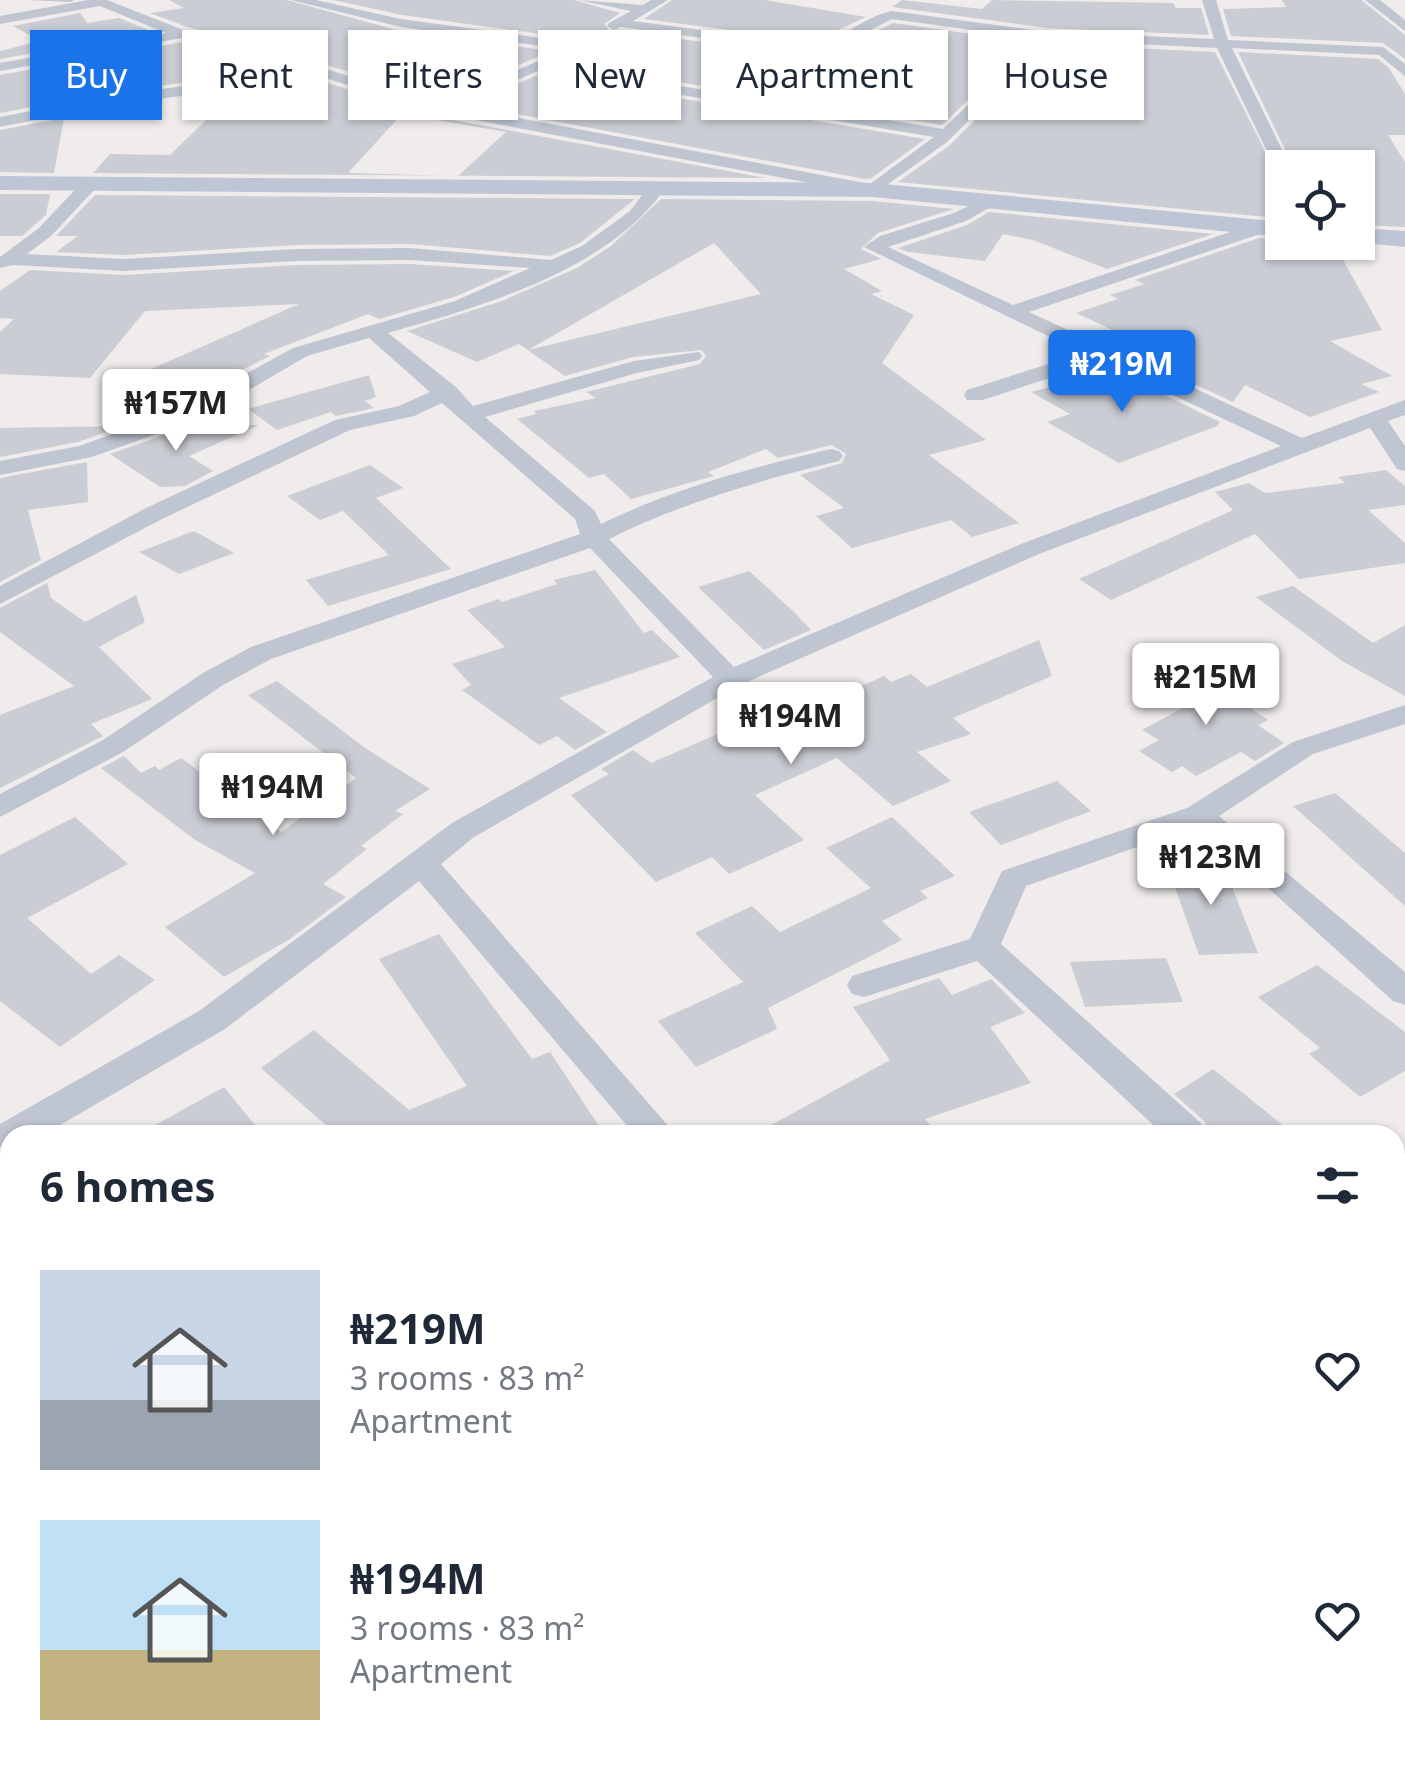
<!DOCTYPE html>
<meta charset="utf-8">
<style>
:root{--surface:#fff;--page:#f6f6f7;--text:#1f2937;--muted:#747a83;--accent:#1a73e8}
body{margin:0;font-family:"Noto Sans",sans-serif;background:var(--page);color:var(--text);height:100vh;display:flex;flex-direction:column;font-size:38px;white-space:nowrap}
*{box-sizing:border-box;margin:0}
p{font-size:32px;color:var(--muted)}
.icon{flex:none;width:55px;height:55px;fill:none;stroke:currentColor;stroke-width:2;stroke-linecap:round;stroke-linejoin:round}
.map{position:relative;flex:1;overflow:hidden}
.sheet{position:absolute;left:0px;top:1125px;width:1405px;height:642px;display:flex;flex-direction:column;background:var(--surface);border-radius:30px 30px 0 0;box-shadow:0 2px 8px #0004}
.sheet>*{flex:none}
.guide{position:absolute;left:30px;top:30px;width:1345px;height:90px;display:flex;gap:20px}
.buttons{position:absolute;left:1265px;top:150px;display:grid;gap:20px}
.buttons a{display:grid;place-items:center;width:110px;height:110px;border-radius:0px;background:var(--surface);box-shadow:0 2px 8px #0004;font-size:50px}
.price{position:absolute;translate:-50% -85px;padding:0 22px;border-radius:10px;background:#fff;color:#222;font-size:32px;line-height:65px;filter:drop-shadow(0 2px 5px #0008)}
.price::after{content:'';position:absolute;left:50%;top:60px;width:30px;height:22px;margin-left:-15px;background:inherit;clip-path:polygon(0 0,100% 0,50% 100%)}
.price.selected{background:var(--accent);color:#fff}
ul{padding:0;list-style:none}
li{display:flex;align-items:center;gap:30px;height:250px;padding:0 40px}
li span{display:grid;place-items:center;flex:none;width:280px;height:200px;border-radius:0px;color:#555}
li>.icon{margin-inline-start:auto}
span .icon{width:120px;height:120px;fill:#fffc;stroke-width:1}
li b{font-size:42px}
h2{display:flex;justify-content:space-between;align-items:center;height:120px;padding:0 40px;font-size:42px}
.chip{padding:0 35px;border-radius:0px;background:var(--surface);box-shadow:0 2px 8px #0004;font-size:35px;line-height:90px}
.chip.selected{background:var(--accent);color:#fff}
.map>svg:first-child{display:block}
.building{fill:#cbcdd4;fill-rule:evenodd}
.lines{fill:none;stroke-linecap:round;stroke-linejoin:round}
.lane{fill:#bfc6d1;fill-rule:evenodd}
.street{fill:#bfc6d1;fill-rule:evenodd}
.secondary{fill:#bec6d5;fill-rule:evenodd}
</style>
<div class="map">
<svg width="1405" height="1766" viewBox="0 0 1405 1766">
<rect width="100%" height="100%" fill="#efeceb"/>
<g class="building">
<polygon points="169,0 287,0 400,31 552,51 437,99 262,45 187,27 150,13 184,8"/>
<polygon points="333,0 574,0 620,13 604,24 612,33 622,31 814,57 843,48 893,23 1028,42 942,125 563,63 569,58 566,53 580,54 589,46 578,39 402,15"/>
<polygon points="672,0 765,0 866,17 814,41 644,19"/>
<polygon points="902,0 982,9 992,0 1173,3 1176,8 1201,8 1209,35 1047,28 892,7"/>
<polygon points="1282,0 1361,0 1405,35 1405,59 1383,43 1231,36 1223,9 1286,7"/>
<polygon points="80,13 87,23 119,18 153,32 0,59 0,51 40,41 13,26"/>
<polygon points="182,42 284,70 150,87 145,77 72,99 0,113 0,75"/>
<polygon points="1051,44 1215,52 1280,181 1270,181 1278,218 898,182 950,145"/>
<polygon points="1238,52 1378,59 1389,68 1405,94 1405,135 1388,135 1405,162 1405,227 1358,225 1358,168 1294,168"/>
<polygon points="538,75 925,139 870,179 865,179 468,105"/>
<path d="M315 79 437 117 765 178 93 173 110 154 170 155 234 93ZM402 114 506 132 458 176 348 173Z"/>
<polygon points="64,118 54,173 0,172 0,130"/>
<polygon points="0,194 50,194 46,215 22,236 0,236"/>
<polygon points="95,195 635,199 580,243 550,256 410,244 296,245 124,255 56,252 78,236 56,236"/>
<path d="M661 199 873 201 954 209 878 233 861 249 881 259 844 269 882 291 871 294 914 315 882 363 986 440 929 455 1019 523 972 537 951 520 852 548 816 516 844 508 800 475 842 463 846 454 832 445 778 458 766 449 708 472 714 476 631 499 604 474 589 478 517 419 536 414 534 411 596 398 586 392 700 364 706 356 702 350 633 357 565 376 519 344 477 362 407 331 502 301 577 268 611 246ZM714 243 761 294 528 350Z"/>
<polygon points="989,212 1213,234 1107,269 1033,240 1003,234 985,261 908,252 898,248 967,225"/>
<polygon points="1259,238 1333,242 1382,330 1330,341 1392,376 1361,384 1379,392 1310,417 1245,385 1233,402 1145,361 1166,355 1076,313 1118,299 1110,295 1145,284 1135,280"/>
<polygon points="410,264 514,271 454,297 379,319 368,314 264,354 270,356 211,385 126,380 299,304 145,311 90,378 0,374 0,332 14,319 0,318 0,291 30,270 124,275 296,265"/>
<polygon points="1112,370 1220,422 1217,426 1119,463 1047,422 1070,414 1031,392"/>
<polygon points="369,375 376,397 365,401 374,408 336,416 331,412 277,430 248,409"/>
<polygon points="259,425 189,456 213,471 185,486 160,487 110,454 190,426"/>
<polygon points="123,426 78,442 0,457 0,428"/>
<polygon points="87,462 88,502 28,510 41,560 0,582 0,478"/>
<polygon points="370,465 403,488 376,498 451,569 328,606 306,580 389,555 343,511 320,520 287,496"/>
<polygon points="1386,470 1405,486 1405,505 1368,510 1405,543 1405,563 1299,579 1255,534 1111,600 1079,579 1233,510 1215,492 1249,483 1265,493 1345,483 1338,477"/>
<polygon points="194,531 234,553 179,574 139,552"/>
<polygon points="595,570 644,633 652,630 680,657 559,698 607,732 575,750 557,736 539,745 462,690 471,685 452,664 505,647 467,610 499,599 502,602 557,584 554,580"/>
<polygon points="749,571 795,613 811,630 764,650 698,587"/>
<polygon points="47,583 51,598 85,622 136,595 145,622 99,647 152,699 91,724 103,736 0,788 0,715 74,686 0,632 0,608"/>
<polygon points="1293,586 1373,643 1405,625 1405,696 1342,661 1256,597"/>
<polygon points="1039,640 1052,676 953,718 971,734 917,752 951,781 893,806 837,758 755,795 804,840 729,874 712,857 656,882 571,795 609,774 601,769 633,750 651,763 736,726 748,736 884,676 891,682 911,674 927,687"/>
<polygon points="1199,673 1268,720 1258,725 1284,743 1255,761 1241,752 1196,776 1182,766 1172,772 1139,751 1159,740 1142,730 1186,706 1153,683"/>
<polygon points="277,681 365,748 430,789 395,811 403,814 361,846 367,849 323,884 346,897 290,939 224,977 165,927 255,873 195,840 101,768 124,756 141,773 155,766 159,770 181,758 281,832 356,778 248,695"/>
<polygon points="1057,781 1091,811 1001,845 969,812"/>
<polygon points="1335,793 1405,853 1405,906 1293,806"/>
<polygon points="75,817 128,864 27,918 91,974 119,955 155,980 60,1047 0,1001 0,855"/>
<polygon points="892,817 955,876 920,891 928,898 882,921 902,940 768,1008 777,1029 696,1067 658,1021 743,982 695,933 752,906 780,932 871,888 826,848"/>
<polygon points="1166,862 1222,862 1258,953 1199,955"/>
<polygon points="439,934 532,1059 550,1052 605,1135 337,1135 261,1068 314,1030 409,1110 467,1086 379,959"/>
<polygon points="1166,958 1183,1002 1085,1007 1070,962"/>
<polygon points="1317,965 1405,1032 1405,1071 1360,1097 1309,1054 1320,1048 1258,997"/>
<polygon points="939,978 952,995 991,979 1025,1013 990,1027 1031,1083 925,1119 940,1135 753,1135 890,1060 853,1007"/>
<polygon points="1213,1069 1295,1135 1212,1135 1204,1121 1174,1094"/>
<polygon points="224,1087 263,1135 137,1135"/>
</g>
<g class="lines">
<polygon class="lane" points="28,0 74,0 71,2"/>
<g class="street">
<path d="M88 0H107L186 31 261 49 437 103 558 53 565 57 552 65 943 129 1036 39 892 19 841 45 814 53 621 27 614 30 607 26 609 23 631 11 578 0 643 5 651 0H668L633 21 814 45C843 39 863 17 892 11L1047 32 1214 39 1202 0H1216L1228 40 1383 47 1405 64V76L1379 55 1232 48 1291 168H1282V173L1275 168 1217 48 1050 40 947 142 873 195 438 113 315 75 308 79 106 106 0 127V117L106 96 303 71 182 38 0 71V63L166 33 100 6 0 24V16ZM538 71 934 137 870 184 455 106Z"/>
<polygon points="291,0 316,0 401,19 578,43 585,47 578,51 401,27"/>
<polygon points="1365,0 1380,0 1405,20 1405,31"/>
<path d="M92 177 98 178V186L51 236 27 254 124 259 296 249 410 248 551 260 582 246 630 211 649 186H661L664 190C605 272 481 306 388 333L456 387 473 406 634 361 699 352 702 356 699 360 637 373 485 417 595 511 601 524C673 489 753 467 831 449L839 451 843 456 839 461C760 480 682 503 609 539L734 667 1021 544 1281 446 1101 361 983 400H967L964 395 967 390 1083 353 864 247 880 236 954 213 981 200 996 204 966 221 888 247 1013 305 1254 224H1266V232L1029 312 1302 438 1405 400V415L1388 421 1405 446V471L1397 469 1370 428 1039 554 740 685 474 837 441 864 676 1135H635L419 881 225 1029 43 1135H10V1149L0 1146V1124L199 1011 452 823 713 677 590 548 271 659 223 685 123 752 0 817V794L103 740 203 673 251 647 580 534 575 519 442 403 414 416 350 430 164 518 0 604V586L146 508 335 420 399 406 430 392 369 338 307 356 218 408 151 436 92 457 0 475V461L79 446 135 426 202 398 293 348 455 301 530 268 410 260 296 261 124 271 13 265 0 268V257L39 228 86 178Z"/>
<polygon points="1405,705 1405,724 1313,754 1219,816 1405,972 1405,1005 1393,1001 1247,869 1194,827 1026,886 1001,944 1202,1124 1208,1135 1164,1135 977,961 864,997 852,994 847,985 852,976 970,939 1002,871 1187,808 1293,742"/>
<polygon points="1395,1304 1405,1307 1405,1351 1395,1347"/>
<polygon points="445,1758 497,1758 501,1766 448,1766"/>
<polygon points="1176,1758 1232,1758 1236,1766 1179,1766"/>
</g>
<g class="secondary">
<polygon points="0,176 873,183 1282,222 1282,237 873,197 0,190"/>
<polygon points="1358,228 1405,231 1405,247 1354,242 1358,242"/>
</g>
</g>
</svg>
<div class="buttons">
<a><svg class="icon" aria-label="locate" viewBox="0 0 24 24"><circle cx="12" cy="12" r="6"/><path d="M12 2v4M12 18v4M2 12h4M18 12h4"/></svg></a>
</div>
<b class="price selected" style="left:1122px;top:415px">₦219M</b>
<b class="price" style="left:176px;top:454px">₦157M</b>
<b class="price" style="left:1206px;top:728px">₦215M</b>
<b class="price" style="left:791px;top:767px">₦194M</b>
<b class="price" style="left:273px;top:838px">₦194M</b>
<b class="price" style="left:1211px;top:908px">₦123M</b>
<div class="guide">
<a class="chip selected">Buy</a>
<a class="chip">Rent</a>
<a class="chip">Filters</a>
<a class="chip">New</a>
<a class="chip">Apartment</a>
<a class="chip">House</a>
</div>
<section class="sheet">
<h2>6 homes<svg class="icon" aria-label="filters" viewBox="0 0 24 24"><path d="M4 7h16M4 17h16"/><circle cx="9" cy="7" r="2"/><circle cx="15" cy="17" r="2"/></svg></h2>
<ul>
<li><span style="background:linear-gradient(#c9d6e8 65%,#9aa5b1 0)"><svg class="icon" aria-label="home" viewBox="0 0 24 24"><path d="M3 11l9-7 9 7M6 9v11h12V9"/></svg></span><div><b>₦219M</b><p>3 rooms · 83 m²</p><p>Apartment</p></div><svg class="icon" aria-label="heart" viewBox="0 0 24 24"><path d="M12 20l-8-8c-3-5 5-10 8-4 3-6 11-1 8 4z"/></svg></li>
<li><span style="background:linear-gradient(#bfe0f5 65%,#c2b280 0)"><svg class="icon" aria-label="home" viewBox="0 0 24 24"><path d="M3 11l9-7 9 7M6 9v11h12V9"/></svg></span><div><b>₦194M</b><p>3 rooms · 83 m²</p><p>Apartment</p></div><svg class="icon" aria-label="heart" viewBox="0 0 24 24"><path d="M12 20l-8-8c-3-5 5-10 8-4 3-6 11-1 8 4z"/></svg></li>
</ul>
</section>
</div>
